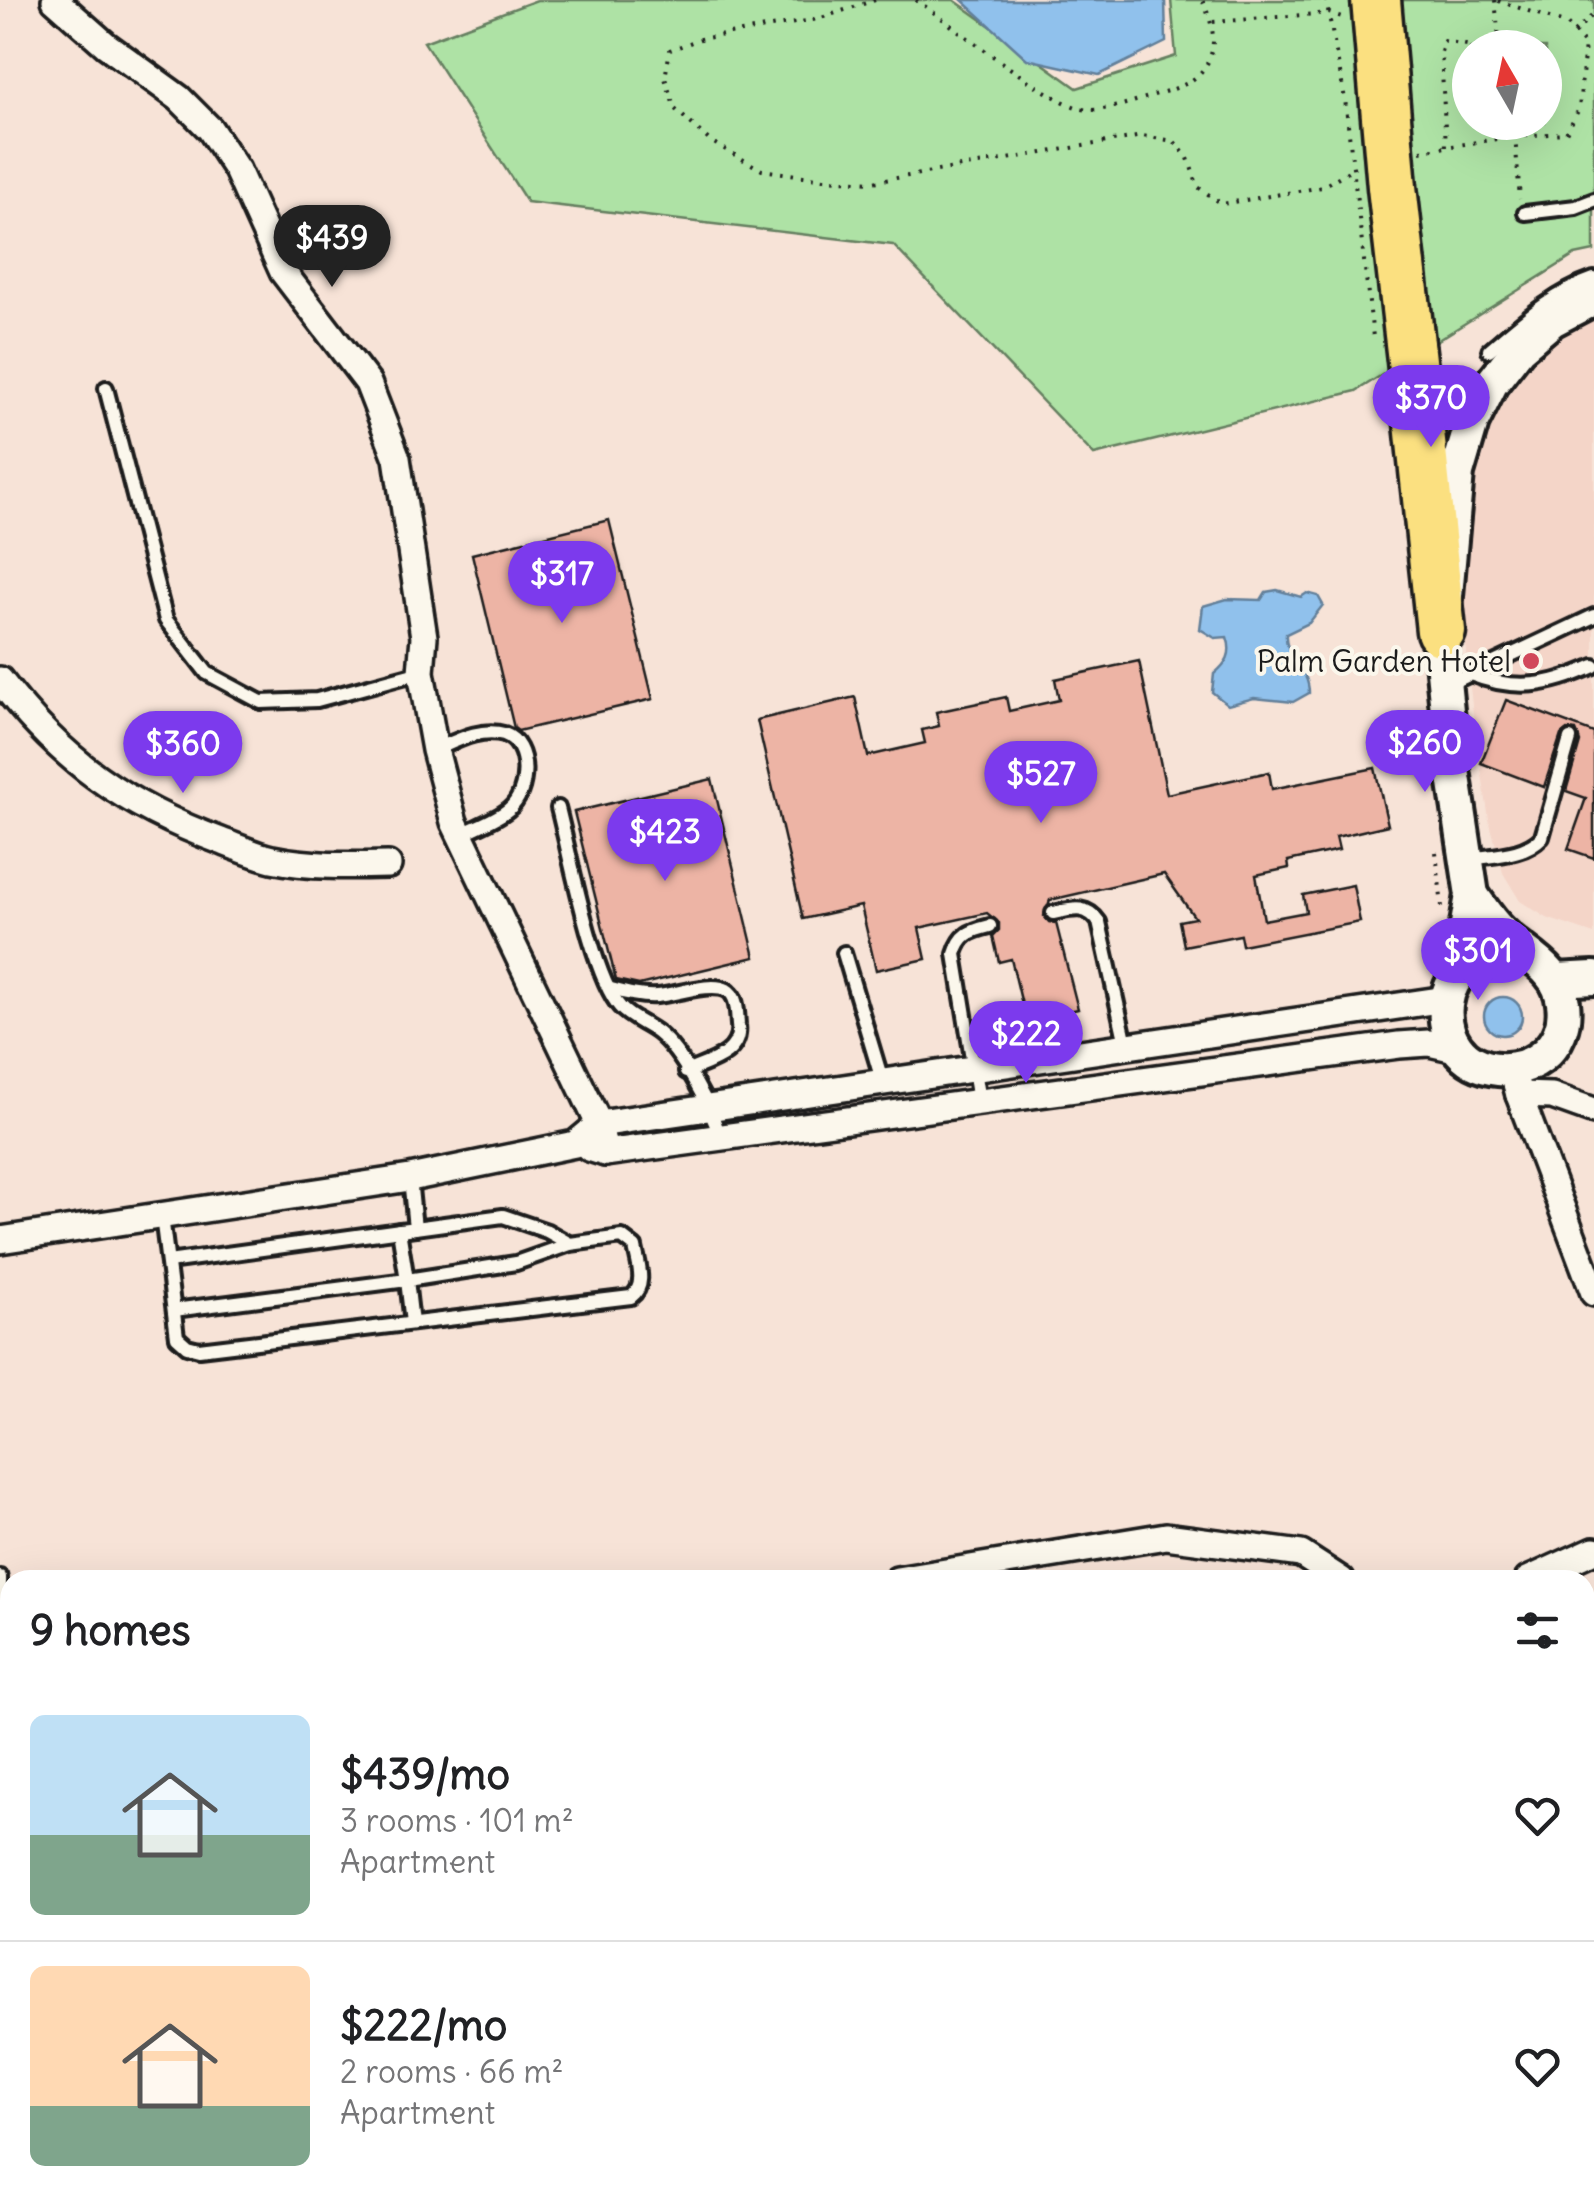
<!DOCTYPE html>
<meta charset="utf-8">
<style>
:root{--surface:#fff;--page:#f6f6f6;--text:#202124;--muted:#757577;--line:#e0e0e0;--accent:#7c3aed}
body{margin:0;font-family:Delius,sans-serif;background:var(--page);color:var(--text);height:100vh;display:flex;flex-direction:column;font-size:38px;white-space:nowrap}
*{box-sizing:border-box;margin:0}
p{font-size:32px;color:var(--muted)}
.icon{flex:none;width:55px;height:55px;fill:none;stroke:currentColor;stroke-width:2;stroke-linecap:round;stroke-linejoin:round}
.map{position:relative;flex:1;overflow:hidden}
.sheet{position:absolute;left:0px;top:1570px;width:1595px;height:642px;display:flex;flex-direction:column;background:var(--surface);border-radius:30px 30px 0 0;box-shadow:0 10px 40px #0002}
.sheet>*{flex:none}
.needle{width:65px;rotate:351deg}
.controls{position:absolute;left:1452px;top:30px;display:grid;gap:20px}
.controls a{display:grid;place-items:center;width:110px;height:110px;border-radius:50%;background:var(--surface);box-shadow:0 10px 40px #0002;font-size:50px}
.price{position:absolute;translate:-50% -85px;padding:0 22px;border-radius:35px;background:var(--accent);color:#fff;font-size:32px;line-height:65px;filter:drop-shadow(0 2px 5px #0008)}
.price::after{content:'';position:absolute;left:50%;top:60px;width:30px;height:22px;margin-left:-15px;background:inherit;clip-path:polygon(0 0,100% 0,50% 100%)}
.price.on{background:#222;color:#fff}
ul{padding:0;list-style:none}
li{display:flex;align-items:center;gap:30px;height:250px;padding:0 30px}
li+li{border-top:2px solid var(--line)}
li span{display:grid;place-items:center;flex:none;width:280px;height:200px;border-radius:15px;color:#555}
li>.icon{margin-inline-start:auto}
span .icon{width:120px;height:120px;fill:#fffc;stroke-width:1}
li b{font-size:42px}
h2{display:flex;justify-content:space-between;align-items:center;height:120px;padding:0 30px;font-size:42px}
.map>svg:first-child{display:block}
.built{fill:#f4d5c8}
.green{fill:#aee2a5;stroke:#657f60;stroke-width:2.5;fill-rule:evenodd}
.water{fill:#90c1ec;stroke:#627f99;stroke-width:2.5}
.building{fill:#edb4a5;stroke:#1c1c1c;stroke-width:2.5}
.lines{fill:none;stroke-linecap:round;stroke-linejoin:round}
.service-casing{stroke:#1c1c1c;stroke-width:20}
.minor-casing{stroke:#1c1c1c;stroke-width:32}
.tertiary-casing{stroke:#1c1c1c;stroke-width:40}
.motorway-casing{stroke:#1c1c1c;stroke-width:55}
.path{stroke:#1c1c1c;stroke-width:4;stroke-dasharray:2.5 8;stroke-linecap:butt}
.service{stroke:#fbf7ec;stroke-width:12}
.minor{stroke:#fbf7ec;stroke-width:25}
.tertiary{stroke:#fbf7ec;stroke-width:32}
.motorway{stroke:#fbe080;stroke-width:48}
.motorway-bridge-casing{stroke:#1c1c1c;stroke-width:55;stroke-linecap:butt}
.motorway-bridge{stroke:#fbe080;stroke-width:48}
.poi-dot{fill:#d1495b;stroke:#fbf7ec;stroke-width:4}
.labels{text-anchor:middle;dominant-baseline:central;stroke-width:8;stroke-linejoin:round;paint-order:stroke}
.poi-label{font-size:30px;fill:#1c1c1c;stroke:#fbf7ec;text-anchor:end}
</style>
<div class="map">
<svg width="1594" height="2211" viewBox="0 0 1594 2211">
<rect width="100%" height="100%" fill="#f7e3d7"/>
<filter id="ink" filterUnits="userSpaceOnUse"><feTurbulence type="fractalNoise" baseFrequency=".01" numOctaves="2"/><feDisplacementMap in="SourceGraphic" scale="20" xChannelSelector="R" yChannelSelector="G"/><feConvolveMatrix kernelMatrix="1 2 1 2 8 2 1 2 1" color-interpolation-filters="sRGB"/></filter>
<g filter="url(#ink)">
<polygon class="built" points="1594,318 1594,934 1547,918 1520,901 1503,873 1489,819 1475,731 1459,591 1462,534 1476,453 1490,413 1516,374 1555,339"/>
<g class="green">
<path d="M537 0H954L1077 88 1176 56 1171 0H1594V251L1575 255 1356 391 1094 455 893 245 527 202 424 42ZM1470 48H1545V122H1470Z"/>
<polygon points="0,1928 10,1936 10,2202 68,2203 70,2211 0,2211"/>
</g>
<g class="water">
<polygon points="962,0 1165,0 1166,42 1099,75 1027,59"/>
<path d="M1277 590 1301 597 1307 593 1318 596 1323 605 1309 623 1286 634C1284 657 1309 667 1309 693L1293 702 1254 698 1228 705 1212 692 1214 674C1227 663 1233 654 1227 637L1215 638 1200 629 1203 606 1227 599 1261 600 1266 592Z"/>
<circle cx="1503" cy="1016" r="19"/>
</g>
<g class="building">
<polygon points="609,520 653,699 518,731 514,728 472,554"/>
<polygon points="1139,661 1167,794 1269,772 1272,789 1375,768 1388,825 1336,837 1339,850 1288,861 1289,868 1256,875 1264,920 1306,912 1303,895 1353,885 1360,922 1242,945 1240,935 1184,946 1179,921 1195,918 1164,874 1050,900 1044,916 1049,922 1056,923 1078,1009 1026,1021 1011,959 999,962 993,936 999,930 999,923 987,913 919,928 926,959 876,970 861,906 803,919 757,720 855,697 868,756 925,743 922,730 939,726 936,712 1006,697 1009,711 1059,700 1055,679"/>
<polygon points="1506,700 1594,733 1594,858 1568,849 1586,798 1566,791 1580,742 1576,731 1567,730 1561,735 1544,787 1481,763"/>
<polygon points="712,779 755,957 639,985 616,980 574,812"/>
</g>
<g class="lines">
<g class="service-casing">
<g id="service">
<polyline points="1525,213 1576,207 1594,200"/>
<path d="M1489 350C1521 323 1553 293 1594 279"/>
<polyline points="106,388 166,620 207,673 261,702 317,700 421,672"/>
<path d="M1470 674C1516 692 1550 686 1594 666"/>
<polyline points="1447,685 1594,616"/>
<path d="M435 750C456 741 481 727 504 734 532 744 529 793 509 809 496 820 475 827 460 835"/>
<path d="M558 808C570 854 592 976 620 1007 629 1018 647 1024 658 1033 682 1052 711 1108 720 1137"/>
<path d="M1469 859C1494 855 1524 856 1542 837L1570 739"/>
<path d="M1053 913C1073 909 1086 904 1099 922L1126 1044"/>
<polyline points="844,953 882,1080"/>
<path d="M611 989C626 993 641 997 657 996 674 995 712 981 727 990 738 996 737 1014 738 1025 742 1055 709 1062 686 1072"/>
<path d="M979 1101 955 954C961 934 970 931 990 926"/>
<path d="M162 1216 177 1337 187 1346 199 1349 631 1297C647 1285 638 1264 635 1247L622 1237 570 1244 516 1263 407 1280 399 1230"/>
<polyline points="415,1228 503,1216 547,1231 570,1244"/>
<polyline points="168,1262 415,1228 410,1178"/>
<polyline points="174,1310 407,1280 412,1323"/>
<polyline points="0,1577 0,1594"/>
</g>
</g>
<g class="minor-casing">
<g id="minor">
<polyline points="55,0 106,45 179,98 210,129 237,170 283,272 368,383 397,458 424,637 421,672 435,750 454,822 599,1124 605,1153"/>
<path d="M0 680C60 760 126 806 221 841 237 847 255 855 272 859 310 867 349 866 388 865"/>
<polyline points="1512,1069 1519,1095 1594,1293"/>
<polyline points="1519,1095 1552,1096 1594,1111"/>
<polyline points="589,1148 605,1153 1399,1045 1429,1043 1460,1050"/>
<polyline points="0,1240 410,1178 575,1144 599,1124 1446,999"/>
<polyline points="897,1580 1166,1536 1301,1554 1341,1580"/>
<polyline points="1528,1580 1594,1550"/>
<polyline points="406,2202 407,2211"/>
<polyline points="1147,2211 1163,2202"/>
<polyline points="1469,2211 1475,2202"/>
</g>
</g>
<g class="tertiary-casing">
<g id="tertiary">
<path d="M1472 895C1481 907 1489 921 1500 931 1523 955 1559 967 1563 1003 1566 1024 1558 1044 1541 1057 1528 1067 1514 1070 1498 1069 1422 1063 1427 940 1524 955"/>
<polyline points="1459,972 1472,895 1453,770 1441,651 1457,473 1472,422 1491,384 1519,348 1552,320 1594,298"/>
<polyline points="1556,980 1594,978"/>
</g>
</g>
<g class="motorway-casing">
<polyline id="motorway" points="1417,404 1441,631"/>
</g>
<g class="path">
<polyline points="875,0 818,19 700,39 670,50 665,78 675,109 710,141 762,170 824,179 873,182 1142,136 1174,141 1188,158 1198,187 1222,204 1322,187 1355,167"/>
<path d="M916 0C951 23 1055 109 1089 110 1109 110 1129 103 1148 97 1165 91 1184 88 1197 76 1220 55 1215 26 1202 0"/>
<polyline points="1326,0 1345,99 1373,337"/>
<polyline points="1495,0 1500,48"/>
<polyline points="1213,22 1329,13 1342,17"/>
<polyline points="1574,32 1594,14"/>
<polyline points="1515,136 1520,199"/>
<polyline points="1446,146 1441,52 1444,41 1483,48"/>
<polyline points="1421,151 1515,136 1566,133 1579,109 1585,44 1567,24 1496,0"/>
<polyline points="1436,852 1442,907"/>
</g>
<use href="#service" class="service"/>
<use href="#minor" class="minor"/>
<use href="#tertiary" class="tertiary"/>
<use href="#motorway" class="motorway"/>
<g class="motorway-bridge-casing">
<polyline id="motorway-bridge" points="1376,0 1392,187 1417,404"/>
</g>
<use href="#motorway-bridge" class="motorway-bridge"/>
</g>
</g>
<circle class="poi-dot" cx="1531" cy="661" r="10"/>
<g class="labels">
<g class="poi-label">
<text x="1511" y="661">Palm Garden Hotel</text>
</g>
</g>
</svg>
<div class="controls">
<a><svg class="needle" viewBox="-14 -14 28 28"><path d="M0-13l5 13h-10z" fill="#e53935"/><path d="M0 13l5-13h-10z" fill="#757577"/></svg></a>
</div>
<b class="price on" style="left:332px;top:290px">$439</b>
<b class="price" style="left:1431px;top:450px">$370</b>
<b class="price" style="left:562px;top:626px">$317</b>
<b class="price" style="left:1425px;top:795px">$260</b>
<b class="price" style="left:183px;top:796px">$360</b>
<b class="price" style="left:1041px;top:826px">$527</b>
<b class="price" style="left:665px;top:884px">$423</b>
<b class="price" style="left:1478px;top:1003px">$301</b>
<b class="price" style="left:1026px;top:1086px">$222</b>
<section class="sheet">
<h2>9 homes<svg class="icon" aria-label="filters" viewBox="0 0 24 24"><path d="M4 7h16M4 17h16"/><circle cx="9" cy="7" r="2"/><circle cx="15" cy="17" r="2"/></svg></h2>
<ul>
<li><span style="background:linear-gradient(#bfe0f5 60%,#7fa58c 0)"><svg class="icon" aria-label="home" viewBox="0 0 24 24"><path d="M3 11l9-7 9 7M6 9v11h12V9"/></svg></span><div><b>$439/mo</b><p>3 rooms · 101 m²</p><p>Apartment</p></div><svg class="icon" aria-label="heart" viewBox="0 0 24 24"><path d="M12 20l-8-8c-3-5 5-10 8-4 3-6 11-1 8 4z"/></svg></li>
<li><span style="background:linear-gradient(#ffd9b3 70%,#7fa58c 0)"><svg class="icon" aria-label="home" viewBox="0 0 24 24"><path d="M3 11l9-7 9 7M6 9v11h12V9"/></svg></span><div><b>$222/mo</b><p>2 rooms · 66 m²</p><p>Apartment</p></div><svg class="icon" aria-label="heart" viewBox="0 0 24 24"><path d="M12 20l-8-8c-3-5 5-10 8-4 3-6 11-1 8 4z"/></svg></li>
</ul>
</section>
</div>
